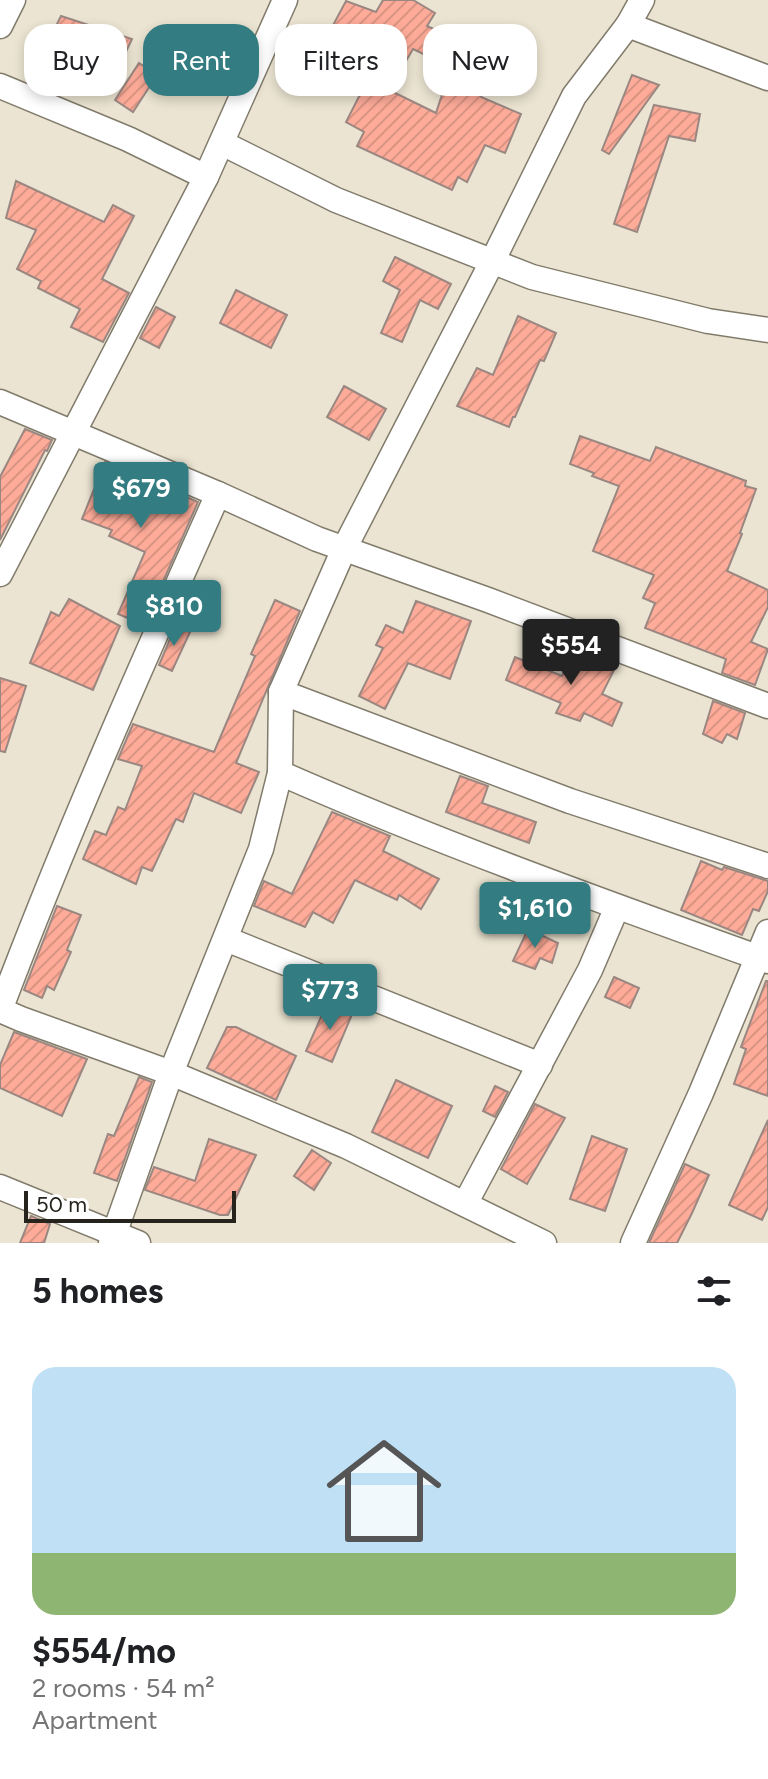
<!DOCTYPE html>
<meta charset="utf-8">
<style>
:root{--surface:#fff;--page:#f6f6f6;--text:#202124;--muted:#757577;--line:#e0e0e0;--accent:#337c81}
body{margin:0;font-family:Figtree,sans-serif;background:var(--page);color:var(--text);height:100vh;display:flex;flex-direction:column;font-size:30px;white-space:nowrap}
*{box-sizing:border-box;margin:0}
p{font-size:26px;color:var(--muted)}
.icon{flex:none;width:44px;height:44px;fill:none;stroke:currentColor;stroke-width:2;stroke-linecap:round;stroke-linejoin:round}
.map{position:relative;height:1243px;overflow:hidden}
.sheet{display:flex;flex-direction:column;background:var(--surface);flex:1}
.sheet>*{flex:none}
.top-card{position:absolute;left:24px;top:24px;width:720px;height:72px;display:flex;gap:16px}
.scale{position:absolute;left:24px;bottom:20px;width:212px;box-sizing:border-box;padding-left:8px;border:4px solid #25231c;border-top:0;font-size:22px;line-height:28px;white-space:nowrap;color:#25231c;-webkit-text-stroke:6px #fff;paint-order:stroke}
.price{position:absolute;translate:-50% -68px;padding:0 18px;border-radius:8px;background:var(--accent);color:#fff;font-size:26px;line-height:52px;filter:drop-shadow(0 2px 4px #0008)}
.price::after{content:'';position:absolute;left:50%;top:48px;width:24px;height:18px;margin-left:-12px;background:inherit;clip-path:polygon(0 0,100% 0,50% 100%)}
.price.active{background:#222;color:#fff}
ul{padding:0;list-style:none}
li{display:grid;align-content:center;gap:16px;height:424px;padding:0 32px}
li+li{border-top:2px solid var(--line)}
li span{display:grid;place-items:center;height:248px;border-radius:24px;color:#555}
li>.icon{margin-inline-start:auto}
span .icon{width:144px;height:144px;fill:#fffc;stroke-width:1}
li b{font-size:34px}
h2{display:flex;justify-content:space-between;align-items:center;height:96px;padding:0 32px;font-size:34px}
.tag{padding:0 28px;border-radius:24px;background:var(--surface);box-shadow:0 4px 12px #0003;font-size:28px;line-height:72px}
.tag.active{background:var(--accent);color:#fff}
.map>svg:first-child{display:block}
.building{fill:url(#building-hatch);stroke:#9b8782;stroke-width:2;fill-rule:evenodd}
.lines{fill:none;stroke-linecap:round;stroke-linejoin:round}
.minor-casing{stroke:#817b6b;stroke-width:27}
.minor{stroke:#fff;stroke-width:24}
</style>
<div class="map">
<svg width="768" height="1243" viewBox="0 0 768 1243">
<defs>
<pattern id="building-hatch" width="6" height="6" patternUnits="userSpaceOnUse" patternTransform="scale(2)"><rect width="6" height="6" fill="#feac99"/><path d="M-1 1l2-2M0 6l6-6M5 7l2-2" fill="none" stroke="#da9483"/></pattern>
</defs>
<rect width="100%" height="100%" fill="#ebe4d2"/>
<g class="building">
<path d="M383 0H413L435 13 427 26 489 54 488 55 498 60 481 97 521 114 505 153 485 145 467 182 458 177 452 190 357 146 364 132 346 122 373 69 324 42 346 1 376 12ZM413 49 451 67 436 113 389 90Z"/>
<polygon points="61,16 132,39 121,62 56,26"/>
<polygon points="139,63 157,75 133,112 115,100"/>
<polygon points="632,75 659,85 609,154 602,150"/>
<polygon points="654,105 700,114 695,141 669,136 637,232 614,224"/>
<polygon points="16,181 104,222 113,205 134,216 102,279 129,293 103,342 71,327 80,309 38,288 41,281 17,269 36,230 6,218"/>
<polygon points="395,257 451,284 438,309 420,300 402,342 381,333 400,290 383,281"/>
<polygon points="236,290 287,315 271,348 220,323"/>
<polygon points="156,307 175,317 159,348 140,338"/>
<polygon points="518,316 556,333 544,361 540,360 515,417 513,417 509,427 457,406 477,368 493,375"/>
<polygon points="344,386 386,409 369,440 327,417"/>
<polygon points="25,429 52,440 47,451 45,450 0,540 0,477"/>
<polygon points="580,436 650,461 656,447 746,481 745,486 756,489 740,533 742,534 727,571 768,590 768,607 751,642 768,649 755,685 722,673 726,659 645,628 655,603 643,598 654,575 593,551 619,486 592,476 594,473 570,464"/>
<polygon points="105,462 198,502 144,625 118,614 145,552 109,536 112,530 82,519"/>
<polygon points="69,599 120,626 93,690 30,663 51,612 59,616"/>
<polygon points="275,600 300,611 236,763 259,772 241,813 194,793 183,822 176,819 152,871 142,867 136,884 83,859 95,831 106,835 118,807 125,810 142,766 118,759 133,724 214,752 255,656 251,654"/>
<polygon points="416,601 471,621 450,679 408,663 385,709 359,696 383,648 376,645 386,625 403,633"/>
<polygon points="176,625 190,632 172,671 159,665"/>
<polygon points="573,651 614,670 602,694 622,703 612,726 584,713 580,721 556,713 561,703 506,680 515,657 562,676"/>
<polygon points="0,678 26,686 5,752 0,751"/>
<polygon points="713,701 745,713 737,739 727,734 722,743 703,734"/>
<polygon points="460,776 488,786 482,803 536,822 529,843 446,812"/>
<polygon points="332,812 390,836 383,851 439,879 421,909 399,895 397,900 355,880 333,923 313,912 305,927 254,906 264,881 292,894"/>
<polygon points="701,861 722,870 724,867 768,881 768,891 759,911 753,909 742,935 681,910"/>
<polygon points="57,906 81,915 67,950 71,952 54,990 47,986 42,998 24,990"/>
<polygon points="528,929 558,943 552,963 540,958 535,969 513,961"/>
<polygon points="614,977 639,988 630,1008 605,997"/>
<polygon points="766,981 768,981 768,1096 734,1084 746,1049 741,1047"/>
<polygon points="328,1001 353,1012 332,1062 306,1051"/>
<polygon points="227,1027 236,1027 296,1056 276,1100 207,1068"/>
<polygon points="14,1032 87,1059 62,1116 0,1088 0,1065"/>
<polygon points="139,1077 152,1082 117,1181 94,1173 108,1134 114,1136"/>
<polygon points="396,1080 452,1106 428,1158 372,1132"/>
<polygon points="495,1086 508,1092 495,1117 483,1111"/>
<polygon points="535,1104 565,1118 527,1184 501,1169"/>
<polygon points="768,1120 768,1207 762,1220 729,1205"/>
<polygon points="592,1136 627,1149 605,1211 570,1199"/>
<polygon points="209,1139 256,1155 228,1215 220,1215 145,1190 154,1167 195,1181"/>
<polygon points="312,1150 331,1163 314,1190 294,1176"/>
<polygon points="685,1164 709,1175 692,1213 677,1243 649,1243"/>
<polygon points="31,1216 50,1224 44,1243 20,1243"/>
</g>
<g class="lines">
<g class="minor-casing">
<g id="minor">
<polyline points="628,25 768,78"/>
<polyline points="0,26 13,0"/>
<polyline points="0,86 128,139 206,177"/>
<polyline points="222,143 336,200 532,277 708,321 768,330"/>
<polyline points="0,402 218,494 317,539 488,600 768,706"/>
<polyline points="0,574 206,177 285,0"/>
<polyline points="281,692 570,801 768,866"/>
<path d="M280 773C439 843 604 902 768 961"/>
<polyline points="226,939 540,1065"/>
<polyline points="0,1010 21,1019 171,1073 346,1146 544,1243"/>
<path d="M0 1010C66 835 142 664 218 494"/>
<polyline points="0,1187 138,1243"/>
<polyline points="465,1204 590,970 617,907"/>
<polyline points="111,1243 171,1073 261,849 280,773 281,692 344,549 492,262 574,96 628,25 642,0"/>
<polyline points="633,1243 701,1093 768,932"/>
</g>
</g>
<use href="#minor" class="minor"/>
</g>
</svg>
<div class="scale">50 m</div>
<b class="price" style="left:141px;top:530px">$679</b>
<b class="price" style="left:174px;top:648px">$810</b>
<b class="price active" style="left:571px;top:687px">$554</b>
<b class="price" style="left:535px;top:950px">$1,610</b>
<b class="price" style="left:330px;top:1032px">$773</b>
<div class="top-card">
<a class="tag">Buy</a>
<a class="tag active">Rent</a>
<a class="tag">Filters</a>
<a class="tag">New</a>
</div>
</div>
<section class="sheet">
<h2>5 homes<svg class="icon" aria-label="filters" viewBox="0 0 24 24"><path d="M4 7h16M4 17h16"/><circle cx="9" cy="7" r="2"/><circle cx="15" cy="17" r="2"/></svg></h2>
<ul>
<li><span style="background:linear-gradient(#bfe0f5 75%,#8fb573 0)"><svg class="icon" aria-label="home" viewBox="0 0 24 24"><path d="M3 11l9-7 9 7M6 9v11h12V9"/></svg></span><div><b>$554/mo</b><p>2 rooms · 54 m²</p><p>Apartment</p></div></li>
</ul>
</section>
